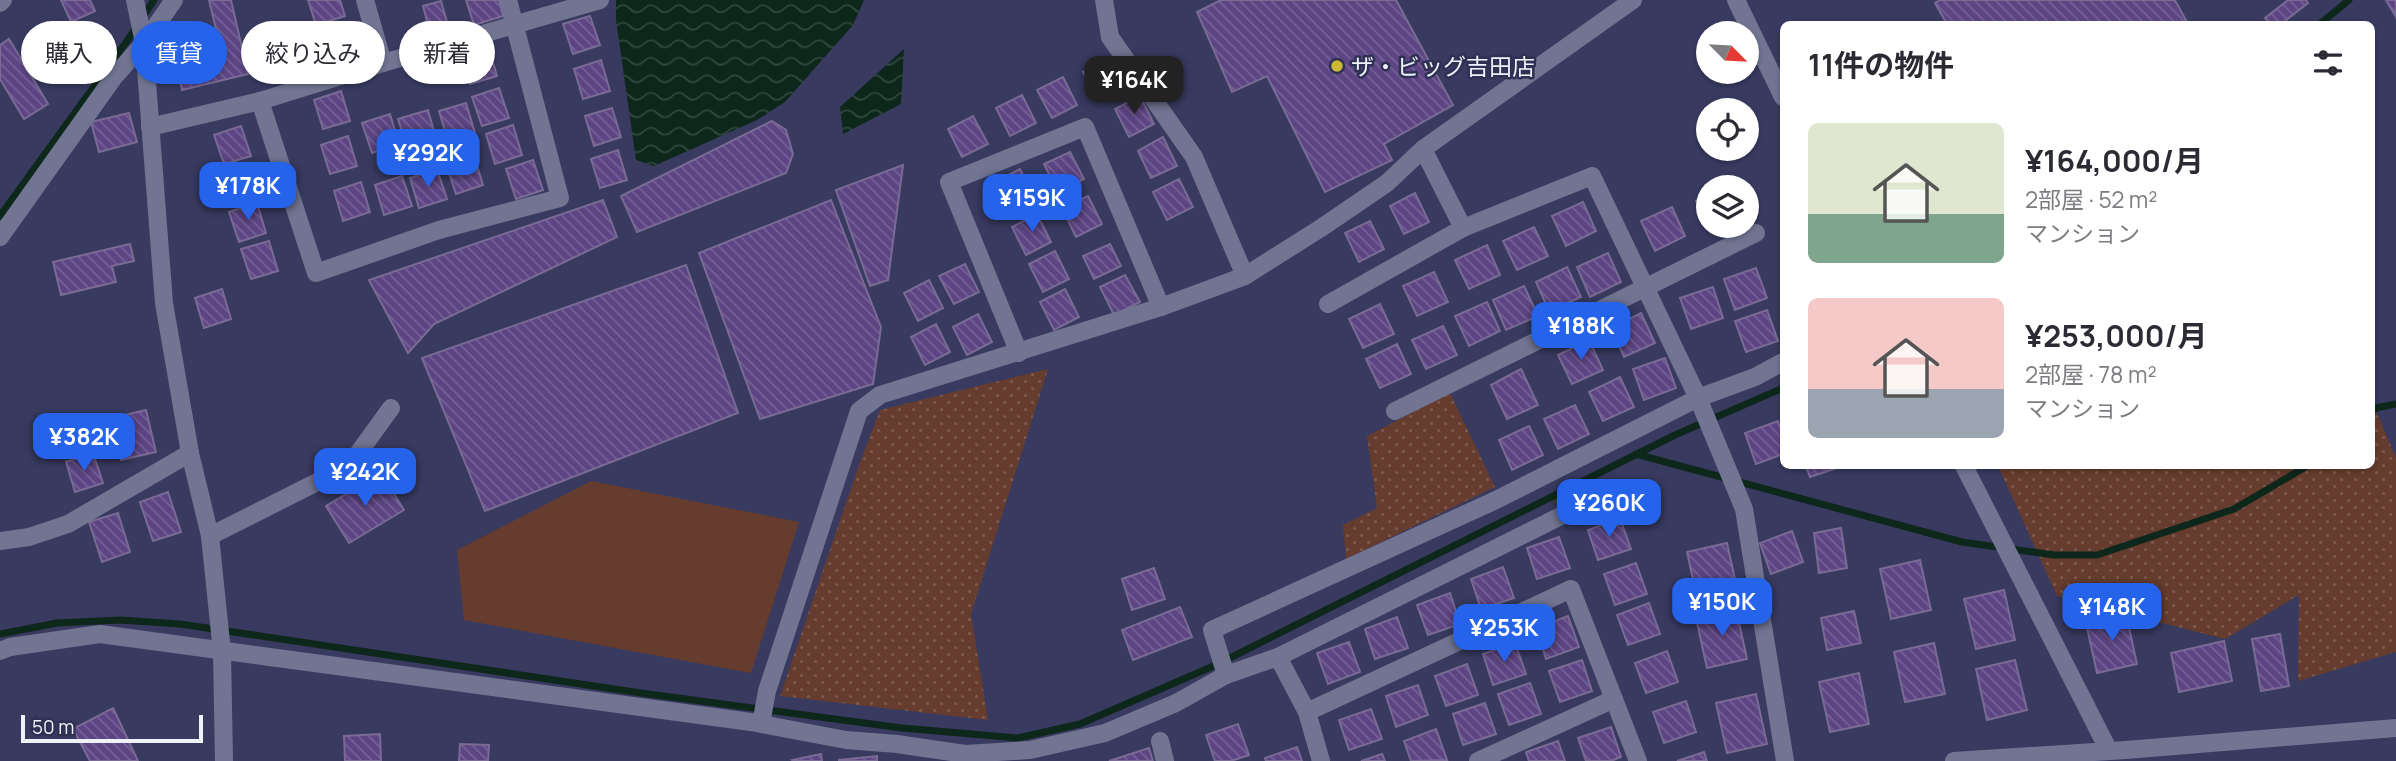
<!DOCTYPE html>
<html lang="ja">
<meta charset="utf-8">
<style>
:root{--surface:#fff;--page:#f2f2f3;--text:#2b2b33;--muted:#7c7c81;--accent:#2563eb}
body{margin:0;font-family:Manrope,"Noto Sans JP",sans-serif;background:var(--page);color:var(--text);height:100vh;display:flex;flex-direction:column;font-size:26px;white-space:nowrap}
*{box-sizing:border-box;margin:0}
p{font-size:23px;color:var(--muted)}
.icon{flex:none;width:38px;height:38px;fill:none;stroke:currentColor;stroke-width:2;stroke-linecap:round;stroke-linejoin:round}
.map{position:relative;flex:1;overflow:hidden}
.drawer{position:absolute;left:1780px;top:21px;width:595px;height:448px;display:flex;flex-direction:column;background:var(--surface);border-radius:10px;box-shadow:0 2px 5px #0004}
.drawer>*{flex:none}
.banner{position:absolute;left:21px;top:21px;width:665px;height:63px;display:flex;gap:14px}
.needle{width:46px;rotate:114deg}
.tools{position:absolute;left:1696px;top:21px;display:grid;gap:14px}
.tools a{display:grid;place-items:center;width:63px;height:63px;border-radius:50%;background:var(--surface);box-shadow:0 2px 5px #0004;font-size:35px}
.scale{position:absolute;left:21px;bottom:18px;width:182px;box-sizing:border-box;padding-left:7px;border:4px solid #f0f2fb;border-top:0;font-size:19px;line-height:24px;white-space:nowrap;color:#f0f2fb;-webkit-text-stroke:5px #2e3054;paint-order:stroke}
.price{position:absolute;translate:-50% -60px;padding:0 16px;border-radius:14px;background:var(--accent);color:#fff;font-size:23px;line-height:46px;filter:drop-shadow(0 2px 4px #0008)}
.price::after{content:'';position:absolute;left:50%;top:42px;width:21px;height:16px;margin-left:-10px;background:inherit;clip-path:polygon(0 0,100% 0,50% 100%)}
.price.active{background:#222;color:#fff}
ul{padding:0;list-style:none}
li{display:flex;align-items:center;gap:21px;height:175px;padding:0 28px}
li span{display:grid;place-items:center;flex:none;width:196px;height:140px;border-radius:10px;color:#555}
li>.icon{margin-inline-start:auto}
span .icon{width:84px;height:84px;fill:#fffc;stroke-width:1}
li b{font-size:30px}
h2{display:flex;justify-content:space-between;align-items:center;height:84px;padding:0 28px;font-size:30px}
.chip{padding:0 24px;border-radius:32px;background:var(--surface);box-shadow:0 2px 5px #0004;font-size:24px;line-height:63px}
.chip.active{background:var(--accent);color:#fff}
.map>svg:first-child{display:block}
.grass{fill:url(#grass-dots)}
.pitch{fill:#663c2e}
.water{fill:url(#water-waves)}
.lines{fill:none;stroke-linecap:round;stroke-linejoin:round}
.stream{stroke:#0d271b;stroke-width:7}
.building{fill:url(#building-back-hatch);stroke:#796b94;stroke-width:2}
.minor{stroke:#717592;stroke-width:18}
.tertiary{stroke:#717592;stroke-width:18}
.poi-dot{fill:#cdb938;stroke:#2e3054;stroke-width:2.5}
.labels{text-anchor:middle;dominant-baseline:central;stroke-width:5;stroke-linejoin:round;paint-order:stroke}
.poi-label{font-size:23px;fill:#f0f2fb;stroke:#2e3054;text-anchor:start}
</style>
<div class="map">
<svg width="2396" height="761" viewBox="0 0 2396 761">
<defs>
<pattern id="grass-dots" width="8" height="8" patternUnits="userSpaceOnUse" patternTransform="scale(1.75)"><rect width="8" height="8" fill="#663c2e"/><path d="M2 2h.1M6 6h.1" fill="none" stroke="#7c594d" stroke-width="1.8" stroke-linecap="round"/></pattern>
<pattern id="water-waves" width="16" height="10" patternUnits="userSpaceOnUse" patternTransform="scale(1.75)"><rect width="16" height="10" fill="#0d271b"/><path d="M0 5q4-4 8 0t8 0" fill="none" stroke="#31473d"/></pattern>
<pattern id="building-back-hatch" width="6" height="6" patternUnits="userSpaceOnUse" patternTransform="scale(1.75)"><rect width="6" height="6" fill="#5d4584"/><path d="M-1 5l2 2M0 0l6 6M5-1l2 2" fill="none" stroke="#756096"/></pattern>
</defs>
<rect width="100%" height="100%" fill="#383a60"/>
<g class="grass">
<polygon points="1048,369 971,614 988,720 780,696 860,462 880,410"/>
<polygon points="1450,393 1495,487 1346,559 1343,525 1377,508 1367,436"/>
<polygon points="2371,399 2396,458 2396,652 2298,681 2299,595 2225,639 2057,596 1998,466 2371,466"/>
</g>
<polygon class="pitch" points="591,481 799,522 751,673 464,620 457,550"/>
<g class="water">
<polygon points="616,0 864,0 853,25 785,102 757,120 654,166 636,160 616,20"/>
<polygon points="904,49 901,104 843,134 840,107"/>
</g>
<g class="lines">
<g class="stream">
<polyline points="2320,24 2349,0"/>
<polyline points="0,216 127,41 154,0"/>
<polyline points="2371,412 2376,408 2396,404"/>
<polyline points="1636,454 1962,542 2054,555 2097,555 2234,509 2307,466"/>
<polyline points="0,634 57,623 120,620 180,624 641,693 902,728 1018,738 1080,724 1218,664 1675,435 1783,388"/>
</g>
</g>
<g class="building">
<polygon points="61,0 90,0 95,11 71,22"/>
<polygon points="209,0 231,0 248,74 182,90 179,75 224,63"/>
<polygon points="308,0 340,0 345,16 316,25"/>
<polygon points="466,0 499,0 503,16 474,25"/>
<polygon points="1221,0 1396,0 1453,105 1384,144 1392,160 1325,192 1267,76 1232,92 1197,12"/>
<polygon points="1940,0 2175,0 2188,24 1947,24 1935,3"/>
<polygon points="2288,0 2306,0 2308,3 2281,24 2271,24 2265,18"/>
<polygon points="2386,0 2396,0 2396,17"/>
<polygon points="441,1 450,33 431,36 423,6"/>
<polygon points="590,16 600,45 573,54 563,24"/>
<polygon points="359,26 368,58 338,67 329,35"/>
<polygon points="9,39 48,104 24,119 0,79 0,45"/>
<polygon points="488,46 497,76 470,84 461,54"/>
<polygon points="1108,59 1122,87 1097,100 1083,72"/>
<polygon points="601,60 610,91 583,99 574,69"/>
<polygon points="1063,77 1077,105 1052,118 1037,90"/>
<polygon points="499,88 509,118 482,126 472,97"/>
<polygon points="341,91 350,121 323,129 314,100"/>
<polygon points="1022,95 1036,123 1010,136 996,108"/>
<polygon points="1140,96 1154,124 1129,137 1115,109"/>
<polygon points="466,103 475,133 448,141 439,111"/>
<polygon points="612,108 621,137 594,146 585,116"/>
<polygon points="428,110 437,142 408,151 398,119"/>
<polygon points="129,113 137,142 99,152 91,122"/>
<polygon points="390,114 399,144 372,153 362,123"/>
<polygon points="973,116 988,144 962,157 948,129"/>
<polygon points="772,121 786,130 793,154 786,173 637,232 621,196"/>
<polygon points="513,125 522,155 495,164 486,134"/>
<polygon points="241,126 251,156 224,164 214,135"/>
<polygon points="348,136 357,166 330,174 321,145"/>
<polygon points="1163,137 1177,166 1151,178 1138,151"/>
<polygon points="618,150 627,180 600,188 591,159"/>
<polygon points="1070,152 1084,179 1058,192 1044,164"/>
<polygon points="474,156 483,185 456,194 446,164"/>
<polygon points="533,160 543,190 516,199 506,169"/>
<polygon points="903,165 888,280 870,286 836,190"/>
<polygon points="250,168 259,198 232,207 222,177"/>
<polygon points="437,169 447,199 419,208 410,178"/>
<polygon points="1020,169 1034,197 1009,210 995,182"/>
<polygon points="402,176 412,206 384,215 375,185"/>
<polygon points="1179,179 1193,207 1167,220 1153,192"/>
<polygon points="361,182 370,212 343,221 334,191"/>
<polygon points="1415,193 1429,222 1404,234 1390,206"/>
<polygon points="1708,195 1708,226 1720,226 1710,230 1696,201"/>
<polygon points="1088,196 1102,224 1076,237 1062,208"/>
<polygon points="603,200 617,237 434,324 408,353 369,280"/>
<polygon points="831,200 881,327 873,384 760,419 699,253"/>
<polygon points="1583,202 1596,231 1566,246 1552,216"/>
<polygon points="257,203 266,233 239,242 229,212"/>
<polygon points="1672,207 1685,236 1655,251 1641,221"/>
<polygon points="1037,214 1051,242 1026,255 1012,227"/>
<polygon points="1370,221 1384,249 1359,262 1345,233"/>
<polygon points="1534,227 1548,256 1517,270 1503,241"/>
<polygon points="269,241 278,271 251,279 241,249"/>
<polygon points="130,244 134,261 112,266 116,282 61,295 53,262"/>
<polygon points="1110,244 1121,266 1094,279 1083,256"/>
<polygon points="1487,245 1500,275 1469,289 1455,260"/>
<polygon points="1055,251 1069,279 1043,292 1029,264"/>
<polygon points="1608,253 1621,282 1590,297 1577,267"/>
<polygon points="965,264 979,292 954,304 939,276"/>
<polygon points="686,265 738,413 485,511 422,358"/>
<polygon points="1567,267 1581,297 1549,311 1536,282"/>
<polygon points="1756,268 1767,298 1735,310 1724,279"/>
<polygon points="1434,272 1448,302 1417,316 1403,286"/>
<polygon points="1125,275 1140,302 1114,315 1100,287"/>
<polygon points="929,280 943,308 918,321 904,293"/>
<polygon points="1524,286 1538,316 1506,330 1493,300"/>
<polygon points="1713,287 1723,318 1691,329 1680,298"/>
<polygon points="222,289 231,319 204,328 195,298"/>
<polygon points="1065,289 1079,317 1054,330 1040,302"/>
<polygon points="1487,302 1500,331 1469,346 1455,316"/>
<polygon points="1380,304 1394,334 1363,348 1349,319"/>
<polygon points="1767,310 1778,341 1746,352 1735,321"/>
<polygon points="1641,313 1655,343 1624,357 1611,328"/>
<polygon points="978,314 992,342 967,355 953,327"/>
<polygon points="936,324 950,352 925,365 911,337"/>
<polygon points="1443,326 1457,355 1426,369 1412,340"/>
<polygon points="1589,340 1603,370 1572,384 1558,355"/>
<polygon points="1397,344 1411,374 1380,388 1366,359"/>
<polygon points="1665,358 1676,388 1644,400 1633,369"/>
<polygon points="1521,369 1538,405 1507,419 1491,385"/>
<polygon points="1620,377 1634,407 1603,421 1589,392"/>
<polygon points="1575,405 1589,434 1558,449 1544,419"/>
<polygon points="146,410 156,452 121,460 112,418"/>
<polygon points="89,415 98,445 71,454 61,424"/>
<polygon points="1778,421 1783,437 1783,454 1756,464 1745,433"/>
<polygon points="1529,426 1543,455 1512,470 1499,440"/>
<polygon points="93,453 103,483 75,492 66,462"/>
<polygon points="1806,466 1843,466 1810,477"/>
<polygon points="381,473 404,510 349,543 326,506"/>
<polygon points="168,492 181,532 153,541 140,502"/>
<polygon points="118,513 130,552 102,562 89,522"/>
<polygon points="1620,518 1631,549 1598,560 1588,530"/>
<polygon points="1841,528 1847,568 1819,573 1814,533"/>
<polygon points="1792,531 1803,562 1771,574 1760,543"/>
<polygon points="1559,537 1570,568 1537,579 1527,548"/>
<polygon points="1727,543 1738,593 1698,602 1687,552"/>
<polygon points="1920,560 1931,610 1891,619 1880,569"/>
<polygon points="1636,563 1647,594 1615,605 1604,574"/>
<polygon points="1503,567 1514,598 1481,609 1471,579"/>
<polygon points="1154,568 1165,599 1132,610 1122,579"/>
<polygon points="2004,590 2015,640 1976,649 1964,599"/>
<polygon points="1450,593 1460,624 1428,635 1417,605"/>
<polygon points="1649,603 1660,634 1628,645 1617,615"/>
<polygon points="1180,607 1192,637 1133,660 1122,630"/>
<polygon points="1736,609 1747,659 1707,668 1696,618"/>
<polygon points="1854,611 1861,643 1827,650 1821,618"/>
<polygon points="2126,614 2137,664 2097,673 2086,623"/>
<polygon points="1568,616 1579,647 1546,659 1536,628"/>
<polygon points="1397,617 1408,648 1375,659 1365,629"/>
<polygon points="2280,634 2289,686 2261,691 2252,639"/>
<polygon points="2224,641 2232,681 2179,692 2171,653"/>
<polygon points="1349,642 1360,672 1328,684 1317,653"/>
<polygon points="1515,643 1526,674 1493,685 1483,654"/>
<polygon points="1934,643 1945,694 1905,702 1894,652"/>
<polygon points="1667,651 1678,682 1646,693 1635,663"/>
<polygon points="1582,660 1592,691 1560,702 1549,671"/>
<polygon points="2015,660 2027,710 1987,720 1976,669"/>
<polygon points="1467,664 1478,695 1446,706 1435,676"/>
<polygon points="1859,673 1869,724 1830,732 1819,682"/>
<polygon points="1530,683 1541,714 1509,725 1498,694"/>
<polygon points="1418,685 1428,715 1396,727 1386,696"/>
<polygon points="1756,694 1767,744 1727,753 1716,703"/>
<polygon points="1686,701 1696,732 1664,743 1653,712"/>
<polygon points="1485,703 1496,734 1463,745 1453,714"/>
<polygon points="113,708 138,761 90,761 73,729"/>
<polygon points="1371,709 1382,739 1349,750 1339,720"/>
<polygon points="1238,724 1249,755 1231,761 1215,761 1206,735"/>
<polygon points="1611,727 1621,757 1611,761 1586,761 1578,738"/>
<polygon points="1436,729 1447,760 1411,761 1404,741"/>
<polygon points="380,734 381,761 345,761 344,736"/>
<polygon points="1558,741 1565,761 1529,761 1526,752"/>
<polygon points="460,744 489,745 488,761 459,761"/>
<polygon points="1297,747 1302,761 1266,761 1265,758"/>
<polygon points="1149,748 1153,761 1109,761"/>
<polygon points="1704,752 1707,761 1677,761"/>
<polygon points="821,754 822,761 793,761 792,760"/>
<polygon points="1382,754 1385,761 1361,761"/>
<polygon points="877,756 877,761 839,761 839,760"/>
</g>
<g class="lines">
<g class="minor">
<polyline points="135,0 144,43 164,303 190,453 210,536 222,652 224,761"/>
<polyline points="365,0 383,63"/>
<polyline points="1104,0 1110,37 1194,157 1245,276"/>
<polyline points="0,3 3,0"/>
<polyline points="260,101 316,273 439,230 560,198 508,0"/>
<polyline points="150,127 260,101 383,63 600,0"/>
<polyline points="1423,149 1633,0"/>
<polyline points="0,237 114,77 144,43 174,0"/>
<polyline points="1328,304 1463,228 1592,176 1698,398 1744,509 1785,761"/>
<polyline points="1019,353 949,182 1085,127 1161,307"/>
<polyline points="1395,411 1756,233"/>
<polyline points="210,536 349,466 391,408"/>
<polyline points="0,541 29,537 68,524 190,453"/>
<polyline points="0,651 10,647 100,634 751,722 846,740 897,744 965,754 1030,750 1105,733 1176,703 1226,675"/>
<polyline points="1278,657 1226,675 1212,630 1496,500 1698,398 1755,377 1783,362"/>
<polyline points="1307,712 1571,589 1638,761"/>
<polyline points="761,724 767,691 859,411 880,395 1161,307 1245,276 1321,228 1387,183 1423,149 1463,228"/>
<polyline points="1160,741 1165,761"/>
<polyline points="1321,761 1307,712 1278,657 1605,494"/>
<polyline points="1478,761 1614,699"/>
</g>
<g class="tertiary">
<polyline points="1736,0 1783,97"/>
<polyline points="1964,466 2109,751"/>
<polyline points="1954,761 2126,750 2396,728"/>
</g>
</g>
<circle class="poi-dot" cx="1337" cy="66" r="7"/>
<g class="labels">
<g class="poi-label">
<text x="1351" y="66">ザ・ビッグ吉田店</text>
</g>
</g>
</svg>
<div class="tools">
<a><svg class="needle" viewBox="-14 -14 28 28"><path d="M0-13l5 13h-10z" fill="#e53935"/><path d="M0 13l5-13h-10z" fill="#7c7c81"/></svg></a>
<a><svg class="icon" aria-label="locate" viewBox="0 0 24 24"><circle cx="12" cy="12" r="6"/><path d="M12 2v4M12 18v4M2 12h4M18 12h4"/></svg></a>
<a><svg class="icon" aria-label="layers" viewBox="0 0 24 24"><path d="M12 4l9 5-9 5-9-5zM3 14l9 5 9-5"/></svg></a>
</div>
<div class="scale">50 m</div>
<b class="price active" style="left:1134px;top:116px">¥164K</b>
<b class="price" style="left:428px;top:189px">¥292K</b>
<b class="price" style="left:248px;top:222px">¥178K</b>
<b class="price" style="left:1032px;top:234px">¥159K</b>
<b class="price" style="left:1581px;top:362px">¥188K</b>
<b class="price" style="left:84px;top:473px">¥382K</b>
<b class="price" style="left:365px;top:508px">¥242K</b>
<b class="price" style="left:1609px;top:539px">¥260K</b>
<b class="price" style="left:1722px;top:638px">¥150K</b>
<b class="price" style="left:2112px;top:643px">¥148K</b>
<b class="price" style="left:1504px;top:664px">¥253K</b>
<div class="banner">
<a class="chip">購入</a>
<a class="chip active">賃貸</a>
<a class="chip">絞り込み</a>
<a class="chip">新着</a>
</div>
<section class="drawer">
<h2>11件の物件<svg class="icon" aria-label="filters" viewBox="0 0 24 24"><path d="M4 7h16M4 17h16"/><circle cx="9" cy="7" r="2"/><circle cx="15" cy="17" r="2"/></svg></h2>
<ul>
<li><span style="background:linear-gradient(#dfe7d0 65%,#7fa58c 0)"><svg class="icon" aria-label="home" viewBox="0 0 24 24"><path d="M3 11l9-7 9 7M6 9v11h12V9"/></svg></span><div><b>¥164,000/月</b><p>2部屋 · 52 m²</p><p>マンション</p></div></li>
<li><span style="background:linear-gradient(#f6c9c9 65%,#9aa5b1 0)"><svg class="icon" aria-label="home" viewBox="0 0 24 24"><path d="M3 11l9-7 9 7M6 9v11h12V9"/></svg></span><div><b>¥253,000/月</b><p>2部屋 · 78 m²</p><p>マンション</p></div></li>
</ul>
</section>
</div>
